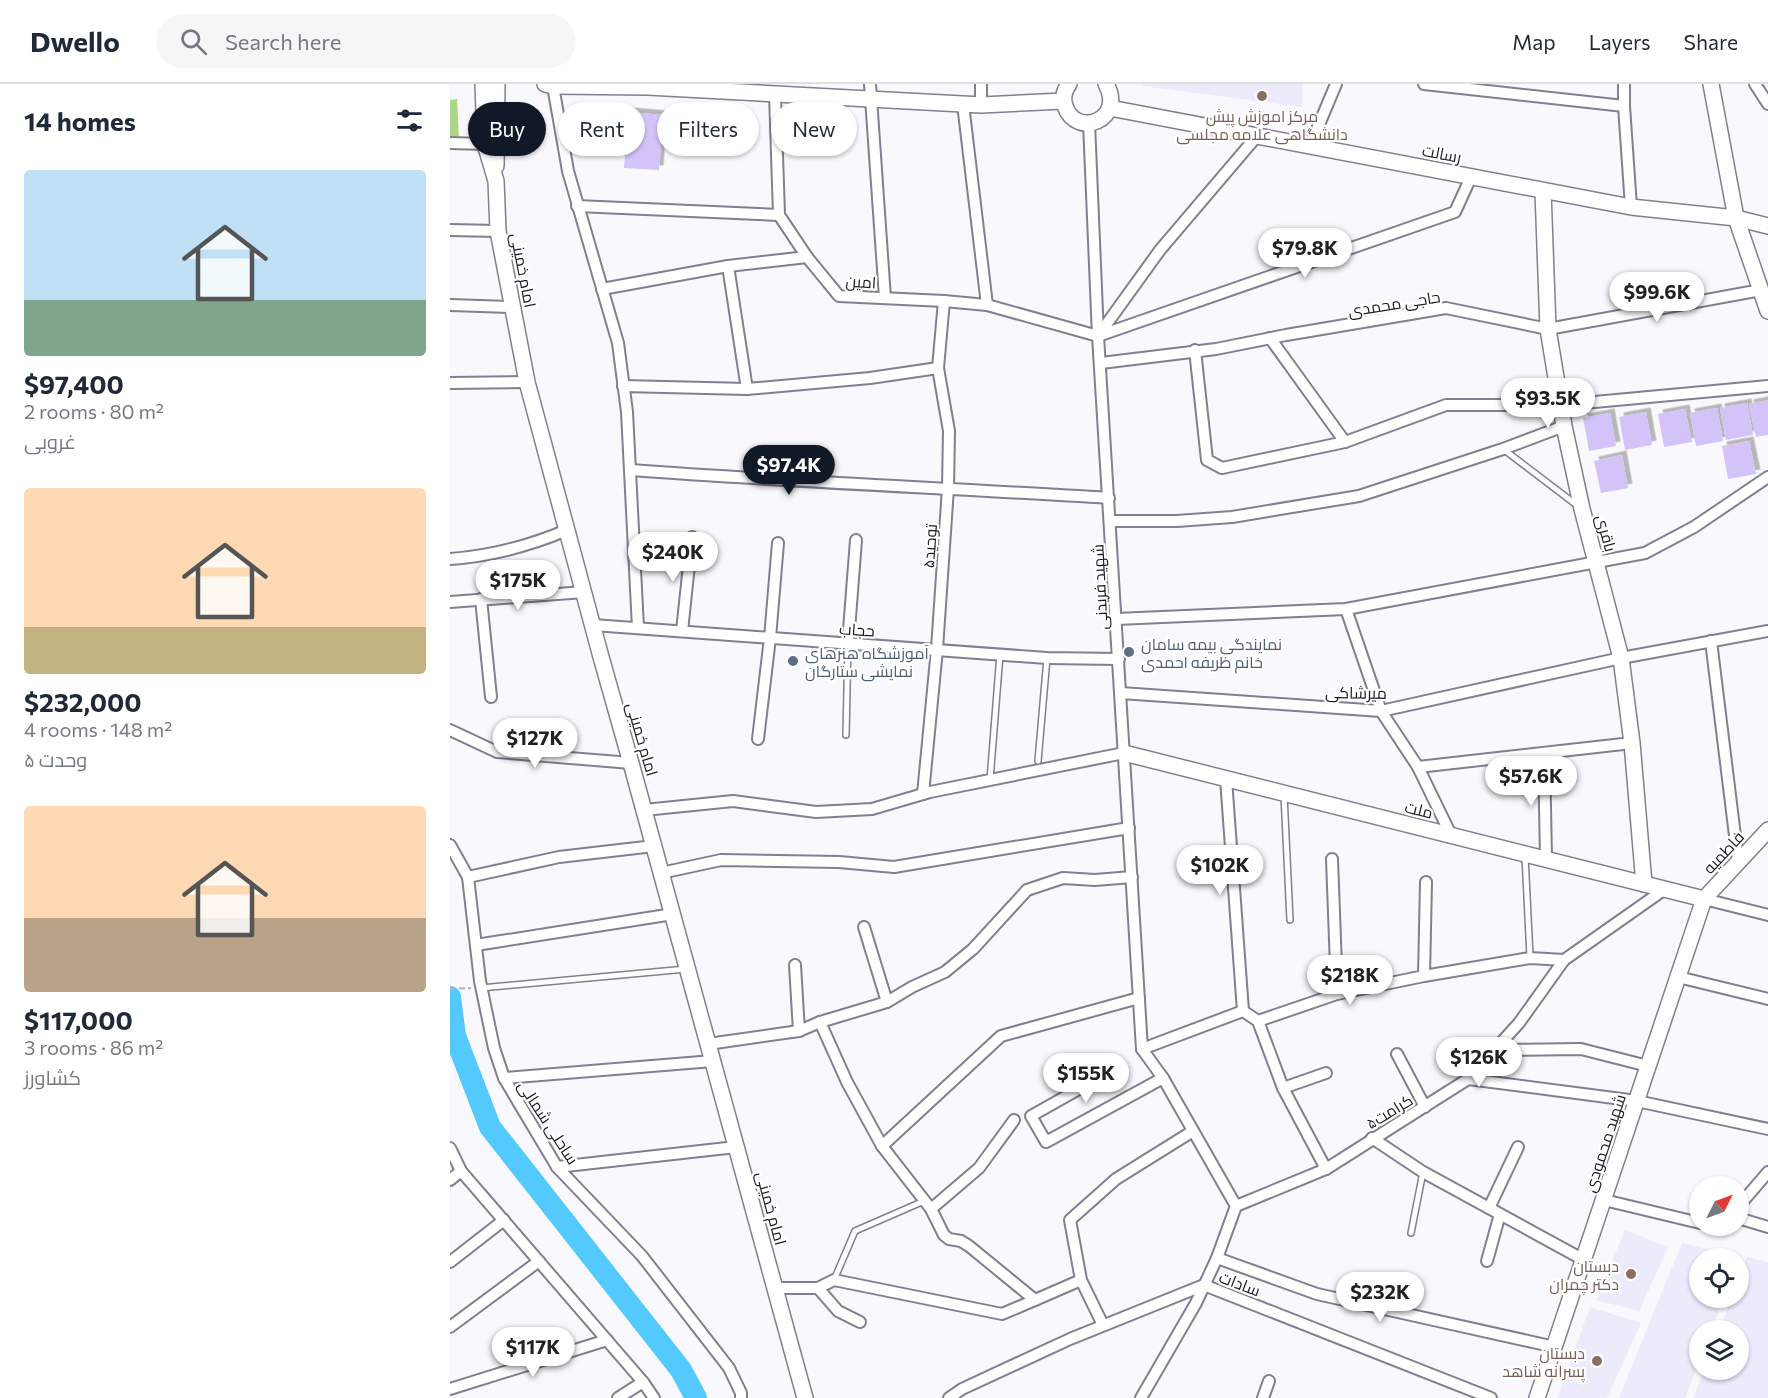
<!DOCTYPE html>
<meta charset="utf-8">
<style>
:root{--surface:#fff;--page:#f6f6f7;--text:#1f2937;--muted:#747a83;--line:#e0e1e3;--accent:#111827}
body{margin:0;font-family:Commissioner,Cairo,sans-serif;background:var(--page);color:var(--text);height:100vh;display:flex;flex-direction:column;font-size:22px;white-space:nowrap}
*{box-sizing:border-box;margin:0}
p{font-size:20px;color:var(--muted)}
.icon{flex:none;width:33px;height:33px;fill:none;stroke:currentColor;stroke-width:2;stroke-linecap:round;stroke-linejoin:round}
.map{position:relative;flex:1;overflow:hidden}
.details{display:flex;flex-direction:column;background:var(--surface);width:450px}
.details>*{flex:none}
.top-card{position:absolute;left:18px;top:18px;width:570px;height:54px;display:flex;gap:12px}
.needle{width:39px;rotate:48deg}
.tools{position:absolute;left:1239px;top:1092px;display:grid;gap:12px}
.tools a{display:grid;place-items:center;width:60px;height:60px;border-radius:50%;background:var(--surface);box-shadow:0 2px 4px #0004;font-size:30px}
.price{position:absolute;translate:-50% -51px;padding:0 14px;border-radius:21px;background:#fff;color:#222;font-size:20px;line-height:39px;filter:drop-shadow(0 2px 3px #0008)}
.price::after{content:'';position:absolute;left:50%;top:36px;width:18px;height:14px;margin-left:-9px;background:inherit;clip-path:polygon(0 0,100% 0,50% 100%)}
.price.current{background:var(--accent);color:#fff}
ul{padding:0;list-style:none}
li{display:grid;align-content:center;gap:12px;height:318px;padding:0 24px}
li span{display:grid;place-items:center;height:186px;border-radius:6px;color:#555}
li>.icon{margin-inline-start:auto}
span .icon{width:108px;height:108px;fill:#fffc;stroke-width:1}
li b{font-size:26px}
h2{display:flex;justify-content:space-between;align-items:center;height:72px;padding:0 24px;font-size:26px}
.pill{padding:0 21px;border-radius:27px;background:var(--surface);box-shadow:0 2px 4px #0004;font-size:21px;line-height:54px}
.pill.current{background:var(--accent);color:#fff}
header{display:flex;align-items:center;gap:36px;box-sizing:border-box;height:84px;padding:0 30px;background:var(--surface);border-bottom:2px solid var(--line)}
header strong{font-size:28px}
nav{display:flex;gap:33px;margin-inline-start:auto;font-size:21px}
.search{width:420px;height:54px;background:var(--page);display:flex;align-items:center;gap:15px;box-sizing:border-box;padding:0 21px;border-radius:33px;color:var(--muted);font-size:22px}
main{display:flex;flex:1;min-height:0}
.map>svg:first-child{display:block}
.built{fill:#eceafb}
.green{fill:#acd786}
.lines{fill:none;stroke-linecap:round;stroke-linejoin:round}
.river{stroke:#54c9fe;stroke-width:22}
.building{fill:#d4c3f9;filter:url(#shadow)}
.lane-casing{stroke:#817f91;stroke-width:8}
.street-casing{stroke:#817f91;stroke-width:14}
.secondary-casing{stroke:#817f91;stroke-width:18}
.path{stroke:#b3b2b7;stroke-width:2;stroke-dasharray:6 3;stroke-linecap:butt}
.lane{stroke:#fff;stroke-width:5}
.street{stroke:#fff;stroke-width:10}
.secondary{stroke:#fff;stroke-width:15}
.education-dot{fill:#8d6e63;stroke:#fff;stroke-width:2}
.service-dot{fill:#5c6f8a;stroke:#fff;stroke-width:2}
.labels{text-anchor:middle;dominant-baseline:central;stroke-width:4.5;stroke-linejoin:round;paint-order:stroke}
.education-label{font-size:16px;fill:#785e54;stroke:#fff;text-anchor:end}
.street-label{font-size:16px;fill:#19181f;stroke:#fff}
.service-label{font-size:16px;fill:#4e5e75;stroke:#fff;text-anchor:start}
</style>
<header>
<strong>Dwello</strong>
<div class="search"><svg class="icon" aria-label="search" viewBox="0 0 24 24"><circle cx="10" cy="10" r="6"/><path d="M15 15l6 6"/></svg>Search here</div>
<nav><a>Map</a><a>Layers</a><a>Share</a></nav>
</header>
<main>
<section class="details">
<h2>14 homes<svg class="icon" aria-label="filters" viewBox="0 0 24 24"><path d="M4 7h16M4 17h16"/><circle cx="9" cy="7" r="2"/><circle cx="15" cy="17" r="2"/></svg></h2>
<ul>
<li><span style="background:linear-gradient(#bfe0f5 70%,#7fa58c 0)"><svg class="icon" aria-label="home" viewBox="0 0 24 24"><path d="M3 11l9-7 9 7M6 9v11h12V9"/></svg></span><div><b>$97,400</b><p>2 rooms · 80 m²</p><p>غروبی</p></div></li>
<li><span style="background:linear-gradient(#ffd9b3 75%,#c2b280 0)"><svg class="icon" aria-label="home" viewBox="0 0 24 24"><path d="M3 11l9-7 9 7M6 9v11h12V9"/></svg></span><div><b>$232,000</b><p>4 rooms · 148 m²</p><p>وحدت ۵</p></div></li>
<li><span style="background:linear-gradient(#ffd9b3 60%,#b9a48a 0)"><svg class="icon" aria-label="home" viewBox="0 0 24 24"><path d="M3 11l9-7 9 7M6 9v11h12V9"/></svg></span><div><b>$117,000</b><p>3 rooms · 86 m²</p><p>کشاورز</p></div></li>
</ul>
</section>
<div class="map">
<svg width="1318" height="1314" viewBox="0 0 1318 1314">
<defs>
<filter id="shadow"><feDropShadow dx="4.5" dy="-4.5" stdDeviation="0" flood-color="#0004"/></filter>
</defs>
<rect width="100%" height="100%" fill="#f9f9fd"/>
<g class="built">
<polygon points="693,0 853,0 852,23 693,2"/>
<polygon points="1175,1146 1218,1163 1189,1227 1146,1216"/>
<polygon points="1232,1159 1289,1172 1288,1174 1250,1174 1250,1214 1274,1214 1261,1246 1250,1246 1249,1277 1235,1314 1169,1314"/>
<polygon points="1297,1173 1318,1178 1318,1314 1243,1314 1254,1286 1288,1286 1288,1246 1269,1246 1282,1214 1288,1214 1289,1196"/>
<polygon points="1140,1223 1191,1239 1157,1314 1107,1314"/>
</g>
<polygon class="green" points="7,15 9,54 0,54 0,16"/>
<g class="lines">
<polyline class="river" points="0,913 5,952 40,1043 231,1286 246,1314"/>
</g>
<g class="building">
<polygon points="178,28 213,31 209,86 174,84"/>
<polygon points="1318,316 1318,351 1306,353 1299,320"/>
<polygon points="1297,319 1303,351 1276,356 1270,324"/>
<polygon points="1267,324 1273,357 1246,362 1240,329"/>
<polygon points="1235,325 1242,358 1214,363 1208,330"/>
<polygon points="1196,328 1202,361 1175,366 1169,333"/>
<polygon points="1160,329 1166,362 1139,367 1133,334"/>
<polygon points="1299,357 1306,390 1278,395 1272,362"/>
<polygon points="1172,371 1178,404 1151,409 1144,377"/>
</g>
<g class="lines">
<g class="lane-casing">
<g id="lane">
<polyline points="1053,365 1128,422"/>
<polyline points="396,651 398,559"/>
<polyline points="588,677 597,574"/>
<polyline points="540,696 550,570"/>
<polyline points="834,711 840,836"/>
<polyline points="1075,772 1080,873"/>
<polyline points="31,904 236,885"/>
<polyline points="961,1149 973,1088"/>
<polyline points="384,1196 405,1147 474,1117"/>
</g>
</g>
<g class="street-casing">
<g id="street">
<polyline points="420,0 435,214"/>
<polyline points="974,0 1174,22 1181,123"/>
<polyline points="1174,0 1174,22"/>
<polyline points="1305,0 1318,20"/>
<polyline points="103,2 118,87 168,259 177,328 188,544"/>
<polyline points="325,10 329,131 357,173 389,212 494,217 537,221 648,252"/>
<polyline points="513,20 537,221"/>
<polyline points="531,21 531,0"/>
<polyline points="639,39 648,252 692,965"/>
<polyline points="0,59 35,60"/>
<polyline points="860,62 886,0"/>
<polyline points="127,122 329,131"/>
<polyline points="0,146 48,147"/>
<polyline points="278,182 297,305"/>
<polyline points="152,205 278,182 357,173"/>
<polyline points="0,221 62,223"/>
<polyline points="648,252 1005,128 1021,93"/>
<polyline points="648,252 710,166 807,52"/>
<polyline points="820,254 895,358"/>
<polyline points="745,266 757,376 772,384 895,358 996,321 1112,321 1318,302"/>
<polyline points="651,279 766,265 836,251 996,224 1098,245 1311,206"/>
<polyline points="0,299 77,298"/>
<polyline points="173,302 297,305 420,294 488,284"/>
<path d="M181 386C340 398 500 404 659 414"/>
<polyline points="660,437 727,437 782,433 909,412 1053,365 1114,342"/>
<path d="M0 475C42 472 79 462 117 446"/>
<polyline points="31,515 41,613"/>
<polyline points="0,518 134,508"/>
<polyline points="896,525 931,627 968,683 1001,751"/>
<polyline points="666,535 896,525 1195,469 1244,443 1318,393"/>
<polyline points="143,541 597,574 669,575"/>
<polyline points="232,547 242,453"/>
<polyline points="1261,557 1288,776"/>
<polyline points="398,559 406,456"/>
<polyline points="671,609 931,627 1171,574 1318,547"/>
<polyline points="0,646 47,668 181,679"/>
<polyline points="308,655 320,554 328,459"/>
<polyline points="1094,669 1096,775"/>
<polyline points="968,683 1182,659"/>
<polyline points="776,695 793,927"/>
<polyline points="473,710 487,565 498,404 499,347 488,284 494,217"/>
<polyline points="194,726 283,717 366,728 422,725 480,708 674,669"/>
<polyline points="0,761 18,793 30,897 44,964 54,994 107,1083 192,1172 279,1284 291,1309 291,1314"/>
<polyline points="882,775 887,910"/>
<polyline points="211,789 271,776 389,778 444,783 679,744"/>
<polyline points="18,793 109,773 204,762"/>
<polyline points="1254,815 1318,831"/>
<polyline points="414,843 437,918"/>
<polyline points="26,861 223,830"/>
<polyline points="345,881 349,947"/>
<polyline points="974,892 976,798"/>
<polyline points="1228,893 1318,915"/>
<polyline points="808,937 833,1004 876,1085"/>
<polyline points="370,938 397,998 432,1062 481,1125 494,1151 499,1155 511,1157 519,1162 585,1216 631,1196"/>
<polyline points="258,960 349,947 370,938 437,918 462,903 495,888 523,865 577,806 613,794 645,796 682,793"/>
<polyline points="692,965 793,927 808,937 887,910 974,892 1080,874 1114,876"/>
<polyline points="1045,966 1131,965 1198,982"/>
<polyline points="947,970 975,1023"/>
<polyline points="54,994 263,977"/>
<polyline points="1018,995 1187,1017 1318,1045"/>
<polyline points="833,1004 876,989"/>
<polyline points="629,1005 581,1032 596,1058 713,994"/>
<polyline points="922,1054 973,1088 1134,1176"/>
<polyline points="432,1062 551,952 689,914"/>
<polyline points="0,1064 11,1087 193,1298 204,1314"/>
<polyline points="107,1083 286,1063"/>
<polyline points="0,1096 11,1087"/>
<polyline points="1154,1116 1250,1139"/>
<polyline points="786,1122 876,1085 1018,995 1069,939 1114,876 1215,805"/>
<polyline points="1288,1123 1318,1088"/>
<polyline points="1039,1124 1068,1063"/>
<polyline points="481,1125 529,1084 564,1036"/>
<polyline points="1288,1134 1318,1143"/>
<polyline points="1259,1142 1267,1143 1269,1142"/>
<polyline points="767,1174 867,1210 1105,1263"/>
<polyline points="1037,1177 1050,1130"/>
<polyline points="0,1178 54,1136"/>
<polyline points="325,1204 368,1204 384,1196 552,1230 585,1216"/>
<polyline points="368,1204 388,1227 410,1238"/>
<polyline points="653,1241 631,1196 620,1136 666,1095 743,1047"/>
<polyline points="0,1243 89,1177"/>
<polyline points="0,1305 157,1256"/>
<polyline points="168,1314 193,1298"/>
<polyline points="499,1314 512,1305 620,1255 754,1201 1041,1314"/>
<polyline points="691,1314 746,1219 767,1174 786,1122 713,994 692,965"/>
<polyline points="813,1314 819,1297"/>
</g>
</g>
<g class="secondary-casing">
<g id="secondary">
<polyline points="33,0 35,60 46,97 48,147 77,298 151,573 181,679 355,1314"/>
<polyline points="95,0 103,2 198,3 531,21 613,17"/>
<path d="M619 0C614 7 612 14 615 22 626 55 676 36 656 0"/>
<polyline points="1261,0 1286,134 1318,227"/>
<polyline points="660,24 1181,123 1286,134 1318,142"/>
<polyline points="46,82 47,0"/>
<polyline points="1093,107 1098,245 1114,342 1132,425 1171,574 1182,659 1194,800"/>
<polyline points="674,669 1254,815"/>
<polyline points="1087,1314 1254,815 1318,746"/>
</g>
</g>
<polyline class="path" points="0,905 21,904"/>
<use href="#lane" class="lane"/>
<use href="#street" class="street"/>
<use href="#secondary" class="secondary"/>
</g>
<g class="education-dot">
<circle cx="812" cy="12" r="6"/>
<circle cx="1181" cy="1190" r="6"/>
<circle cx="1147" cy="1277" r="6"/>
</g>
<g class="service-dot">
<circle cx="679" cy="568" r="6"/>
<circle cx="343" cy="577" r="6"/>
</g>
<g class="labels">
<g class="education-label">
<text x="812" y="31" text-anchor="middle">مرکز اموزش پیش<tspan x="812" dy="18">دانشگاهی علامه مجلسی</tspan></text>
<text x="1169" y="1181">دبستان<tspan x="1169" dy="18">دکتر چمران</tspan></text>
<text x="1135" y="1268">دبستان<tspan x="1135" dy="18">پسرانه شاهد</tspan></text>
</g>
<g class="street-label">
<text transform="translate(992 69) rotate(11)">رسالت</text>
<text transform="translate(74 186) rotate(79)">امام خمینی</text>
<text transform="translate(411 197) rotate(4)">امین</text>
<text transform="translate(944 219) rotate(-9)">حاجی محمدی</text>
<text transform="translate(1157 449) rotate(75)">باقری</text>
<text transform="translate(479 462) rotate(-86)">توحید۵</text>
<text transform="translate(649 503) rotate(-93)">شهید فریدنی</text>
<text transform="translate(407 545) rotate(4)">حجاب</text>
<text transform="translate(906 608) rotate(1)">میرشاکی</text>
<text transform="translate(193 655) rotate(74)">امام خمینی</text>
<text transform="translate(969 725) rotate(14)">ملت</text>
<text transform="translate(1273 768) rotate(-47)">فاطمیه</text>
<text transform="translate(939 1027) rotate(-31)">کرامت۵</text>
<text transform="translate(99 1038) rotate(57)">ساحلی شمالی</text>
<text transform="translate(1154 1059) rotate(-72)">شهید محمودی</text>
<text transform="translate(322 1124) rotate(75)">امام خمینی</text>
<text transform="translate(790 1199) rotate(21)">سادات</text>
</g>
<g class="service-label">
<text x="691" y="559">نمایندگی بیمه سامان<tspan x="691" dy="18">خانم ظریفه احمدی</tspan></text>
<text x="355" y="568">آموزشگاه هنرهای<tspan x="355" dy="18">نمایشی ستارگان</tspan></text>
</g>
</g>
</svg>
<div class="tools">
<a><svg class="needle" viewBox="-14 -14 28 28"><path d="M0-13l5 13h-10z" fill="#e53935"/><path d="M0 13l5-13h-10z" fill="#747a83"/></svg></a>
<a><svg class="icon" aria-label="locate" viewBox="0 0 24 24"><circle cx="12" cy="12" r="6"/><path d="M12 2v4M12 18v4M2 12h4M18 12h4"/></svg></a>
<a><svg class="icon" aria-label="layers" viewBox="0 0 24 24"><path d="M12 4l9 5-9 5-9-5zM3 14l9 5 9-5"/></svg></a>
</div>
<b class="price" style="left:855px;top:195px">$79.8K</b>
<b class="price" style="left:1207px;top:239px">$99.6K</b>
<b class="price" style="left:1098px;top:345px">$93.5K</b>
<b class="price current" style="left:339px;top:412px">$97.4K</b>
<b class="price" style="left:223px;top:499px">$240K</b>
<b class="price" style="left:68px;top:527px">$175K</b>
<b class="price" style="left:85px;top:685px">$127K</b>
<b class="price" style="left:1081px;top:723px">$57.6K</b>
<b class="price" style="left:770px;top:812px">$102K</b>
<b class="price" style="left:900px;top:922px">$218K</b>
<b class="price" style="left:1029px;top:1004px">$126K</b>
<b class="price" style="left:636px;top:1020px">$155K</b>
<b class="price" style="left:930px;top:1239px">$232K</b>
<b class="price" style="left:83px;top:1294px">$117K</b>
<div class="top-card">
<a class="pill current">Buy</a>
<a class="pill">Rent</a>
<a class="pill">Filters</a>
<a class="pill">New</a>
</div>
</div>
</main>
